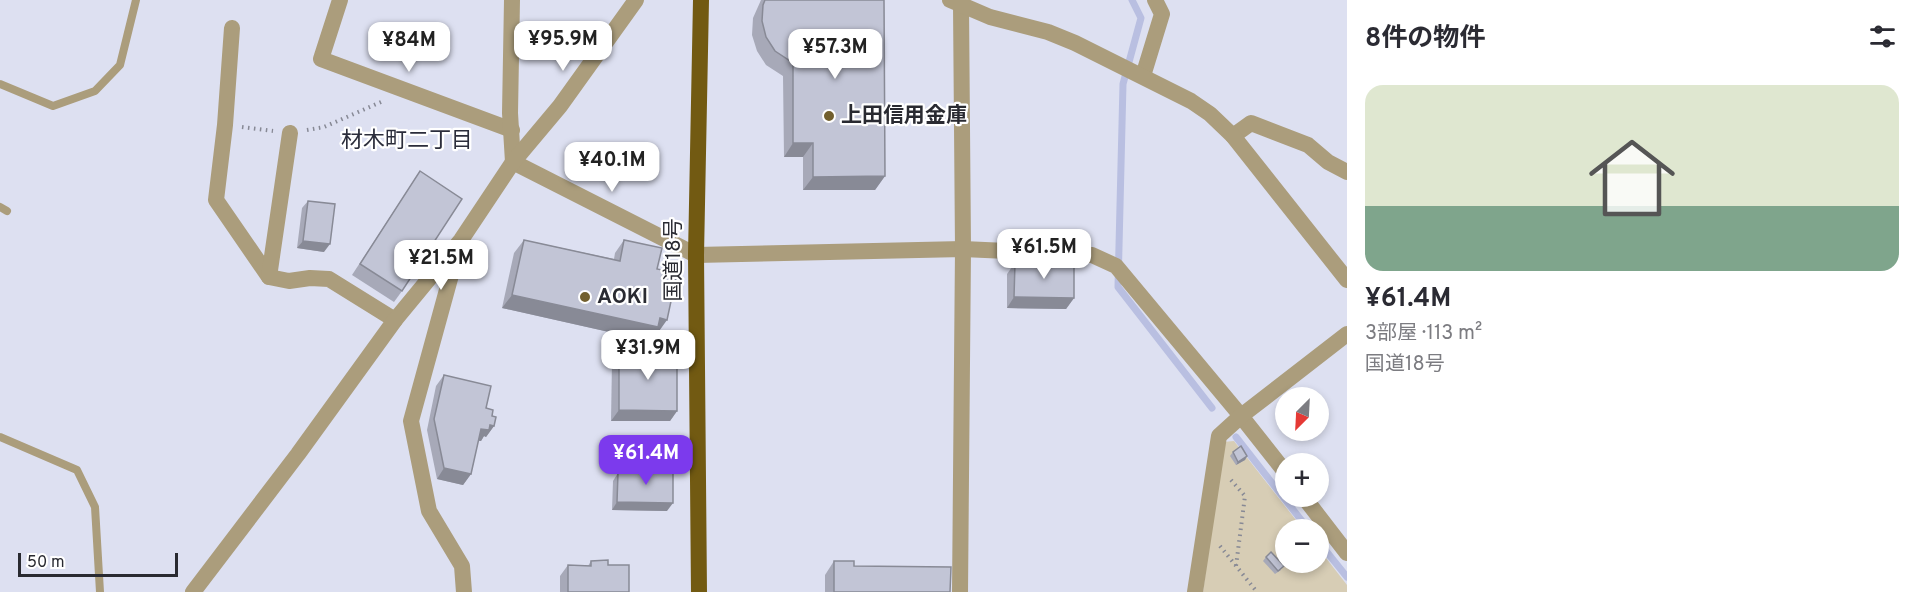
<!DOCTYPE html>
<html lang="ja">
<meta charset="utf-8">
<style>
:root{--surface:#fff;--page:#f7f7f7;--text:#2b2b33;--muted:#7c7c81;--accent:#7c3aed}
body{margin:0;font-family:Overpass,"Noto Sans JP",sans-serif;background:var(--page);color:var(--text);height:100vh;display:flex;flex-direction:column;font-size:22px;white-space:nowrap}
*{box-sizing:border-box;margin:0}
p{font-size:20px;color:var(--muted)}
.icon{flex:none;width:33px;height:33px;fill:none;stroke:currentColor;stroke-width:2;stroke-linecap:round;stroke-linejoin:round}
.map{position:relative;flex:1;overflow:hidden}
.drawer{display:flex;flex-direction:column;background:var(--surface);width:570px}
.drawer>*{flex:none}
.needle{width:39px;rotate:204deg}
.fabs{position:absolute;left:1275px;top:387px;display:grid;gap:12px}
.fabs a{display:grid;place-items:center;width:54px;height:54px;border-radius:50%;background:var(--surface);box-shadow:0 3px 9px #0003;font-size:30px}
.scale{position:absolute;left:18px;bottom:15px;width:160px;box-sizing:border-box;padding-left:6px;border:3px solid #292a31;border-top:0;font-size:16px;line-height:21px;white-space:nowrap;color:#292a31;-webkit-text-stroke:4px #fff;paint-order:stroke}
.price{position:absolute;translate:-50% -51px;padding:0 14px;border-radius:12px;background:#fff;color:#222;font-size:20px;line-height:39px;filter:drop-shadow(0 2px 3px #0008)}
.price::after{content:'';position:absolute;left:50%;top:36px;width:18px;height:14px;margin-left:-9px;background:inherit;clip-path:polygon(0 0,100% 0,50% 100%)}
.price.active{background:var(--accent);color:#fff}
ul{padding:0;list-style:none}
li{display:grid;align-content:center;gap:12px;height:318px;padding:0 18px}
li span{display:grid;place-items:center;height:186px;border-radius:18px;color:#555}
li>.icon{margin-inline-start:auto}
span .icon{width:108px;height:108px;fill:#fffc;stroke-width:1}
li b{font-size:26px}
h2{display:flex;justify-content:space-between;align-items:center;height:72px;padding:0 18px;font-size:26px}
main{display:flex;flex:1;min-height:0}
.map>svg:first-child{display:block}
.green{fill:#d7cdb5}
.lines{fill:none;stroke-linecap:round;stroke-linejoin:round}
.stream{stroke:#b9bfe1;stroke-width:7}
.path{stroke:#878995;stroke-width:4;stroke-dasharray:1.5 4.5;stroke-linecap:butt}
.service{stroke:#ab9d7c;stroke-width:8}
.minor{stroke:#ab9d7c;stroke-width:16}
.tertiary{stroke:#ab9d7c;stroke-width:16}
.trunk{stroke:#725a12;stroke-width:16}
.wall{fill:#a7a9b8}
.shaded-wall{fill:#888a96}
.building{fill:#c2c5d6;stroke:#888a96;stroke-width:1.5}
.poi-dot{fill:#725f2e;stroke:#fff;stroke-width:2}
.labels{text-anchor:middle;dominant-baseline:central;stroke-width:4.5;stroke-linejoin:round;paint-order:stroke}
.poi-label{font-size:21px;font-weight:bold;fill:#292a31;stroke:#fff;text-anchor:start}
.street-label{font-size:21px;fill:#292a31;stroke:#fff}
.neighbourhood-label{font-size:22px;fill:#2b2d3b;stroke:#fff}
</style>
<main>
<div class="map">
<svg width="1347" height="592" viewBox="0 0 1347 592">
<rect width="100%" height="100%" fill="#dde0f1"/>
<polygon class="green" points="1234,441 1303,529 1286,530 1286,562 1318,562 1319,549 1347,585 1347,592 1203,592 1223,442"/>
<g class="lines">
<g class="stream">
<polyline points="1132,0 1141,18 1123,84 1118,287 1212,408"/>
<polyline points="1236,437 1309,530"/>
<polyline points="1318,541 1347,577"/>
</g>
<g class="path">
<polyline points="242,127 273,131"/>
<polyline points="307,130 324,127 381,102"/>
<polyline points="1231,480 1245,496 1236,566"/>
<polyline points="1220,546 1257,592"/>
</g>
<g class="service">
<polyline points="0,84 53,106 95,91 120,65 136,0"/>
<polyline points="0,207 7,211"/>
<polyline points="0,437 77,470 95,507 100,592"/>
</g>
<g class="minor">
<polyline points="340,0 321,59 512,130"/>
<polyline points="512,0 510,113 513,162"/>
<polyline points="232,28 225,125 216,200 269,277"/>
<polyline points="1143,76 1162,14 1155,0"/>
<polyline points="290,133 269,277 289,281 310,278 329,279 395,320"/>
<polyline points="1233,136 1251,123 1308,145 1328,162 1347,172"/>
<polyline points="513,162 696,255 963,249 1092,255 1116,266 1241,416 1286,473"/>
<polyline points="459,246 411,421 429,511 462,566 464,592"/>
<polyline points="1303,496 1347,553"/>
<polyline points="193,592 298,454 395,320 461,240 513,162 560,106 636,0"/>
<polyline points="960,592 963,249 961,5"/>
<polyline points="1195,592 1219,436 1241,416 1347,334"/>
</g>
<polyline class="tertiary" points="950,0 990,17 1048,32 1075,43 1191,101 1210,114 1233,136 1347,280"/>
<polyline class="trunk" points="699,592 696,255 701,0"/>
</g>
<g class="wall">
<polygon points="761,0 884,0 885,176 875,190 803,190 803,157 784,157 783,76 766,65 757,51 752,35 753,18"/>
<polygon points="420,171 402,291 394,302 352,275"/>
<polygon points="308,201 324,252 297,248 302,208"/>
<polygon points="524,240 614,259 615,253 624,240 657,269 657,334 654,333 649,341 502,308 514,253"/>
<polygon points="1015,263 1074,298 1066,309 1007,308 1007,274"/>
<polygon points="619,351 677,411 670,421 611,421 612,362"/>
<polygon points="444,375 486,408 492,416 494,426 486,437 484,436 481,441 478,441 471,474 463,485 437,479 427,430 436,386"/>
<polygon points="1233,452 1247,456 1245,460 1236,465 1230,456"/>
<polygon points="624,468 667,511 612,510 613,481 618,473 621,473"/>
<polygon points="1266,557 1281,570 1275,574 1263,561"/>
<polygon points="591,561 608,565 629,592 560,592 560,576 568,565 588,566"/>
<polygon points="834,561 854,566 950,592 825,592 825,575"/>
</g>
<g class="shaded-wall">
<polygon points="793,143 813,143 803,157 784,157"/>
<polygon points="885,176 875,190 803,190 813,177"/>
<polygon points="303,241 330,244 324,252 297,248"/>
<polygon points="512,295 660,318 667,320 657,334 654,333 649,341 502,308"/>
<polygon points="1014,297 1074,298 1066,309 1007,308"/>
<polygon points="619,410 677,411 670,421 611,421"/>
<polygon points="490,425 494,426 486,437 484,436 481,441 473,440 481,429"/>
<polygon points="1247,456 1245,460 1236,465 1238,462"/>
<polygon points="444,468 471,474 463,485 437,479"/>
<polygon points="617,502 673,503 667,511 612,510"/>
</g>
<g class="building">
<polygon points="765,0 884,0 885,176 813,177 813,143 793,143 793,63 775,51 766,37 762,21 763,5"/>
<polygon points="420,171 462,199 402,291 360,264"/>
<polygon points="308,201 335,204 330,244 303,241"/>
<polygon points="524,240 620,261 624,240 662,248 657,269 677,273 667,320 660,318 658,327 512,295"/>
<polygon points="1015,263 1074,263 1074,298 1014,297"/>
<polygon points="619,351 677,352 677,411 619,410"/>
<polygon points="444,375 491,386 486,408 493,410 492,416 496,417 494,426 490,425 489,430 481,429 471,474 444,468 434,419"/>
<polygon points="1241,446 1247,456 1238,462 1233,452"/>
<polygon points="624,468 673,469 673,503 617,502 618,473 624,473"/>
<polygon points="1271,552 1284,566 1278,571 1266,557"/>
<polygon points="608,560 608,565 629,565 629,592 568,592 568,565 591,566 591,561"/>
<polygon points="834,561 854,561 854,566 951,567 950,592 834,592"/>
</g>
<g class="poi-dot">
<circle cx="829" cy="116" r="6"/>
<circle cx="585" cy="297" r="6"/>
</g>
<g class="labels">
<g class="poi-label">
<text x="841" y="116">上田信用金庫</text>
<text x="597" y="297">AOKI</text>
</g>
<g class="street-label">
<text transform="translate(674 260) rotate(-90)">国道18号</text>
</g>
<g class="neighbourhood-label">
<text x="407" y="141">材木町二丁目</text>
</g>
</g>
</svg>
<div class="fabs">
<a><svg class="needle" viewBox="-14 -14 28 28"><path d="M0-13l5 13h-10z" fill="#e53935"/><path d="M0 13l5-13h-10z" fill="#7c7c81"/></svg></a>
<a>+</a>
<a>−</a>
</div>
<div class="scale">50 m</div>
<b class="price" style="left:563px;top:72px">¥95.9M</b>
<b class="price" style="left:409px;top:73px">¥84M</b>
<b class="price" style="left:835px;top:80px">¥57.3M</b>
<b class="price" style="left:612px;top:193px">¥40.1M</b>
<b class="price" style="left:1044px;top:280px">¥61.5M</b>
<b class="price" style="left:441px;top:291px">¥21.5M</b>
<b class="price" style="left:648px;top:381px">¥31.9M</b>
<b class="price active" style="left:646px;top:486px">¥61.4M</b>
</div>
<section class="drawer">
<h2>8件の物件<svg class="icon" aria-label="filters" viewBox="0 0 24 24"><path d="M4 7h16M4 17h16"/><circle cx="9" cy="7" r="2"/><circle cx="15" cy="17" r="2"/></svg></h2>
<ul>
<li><span style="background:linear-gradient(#dfe7d0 65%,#7fa58c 0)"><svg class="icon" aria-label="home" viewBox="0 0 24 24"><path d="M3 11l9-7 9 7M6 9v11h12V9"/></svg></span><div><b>¥61.4M</b><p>3部屋 · 113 m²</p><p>国道18号</p></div></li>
</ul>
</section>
</main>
